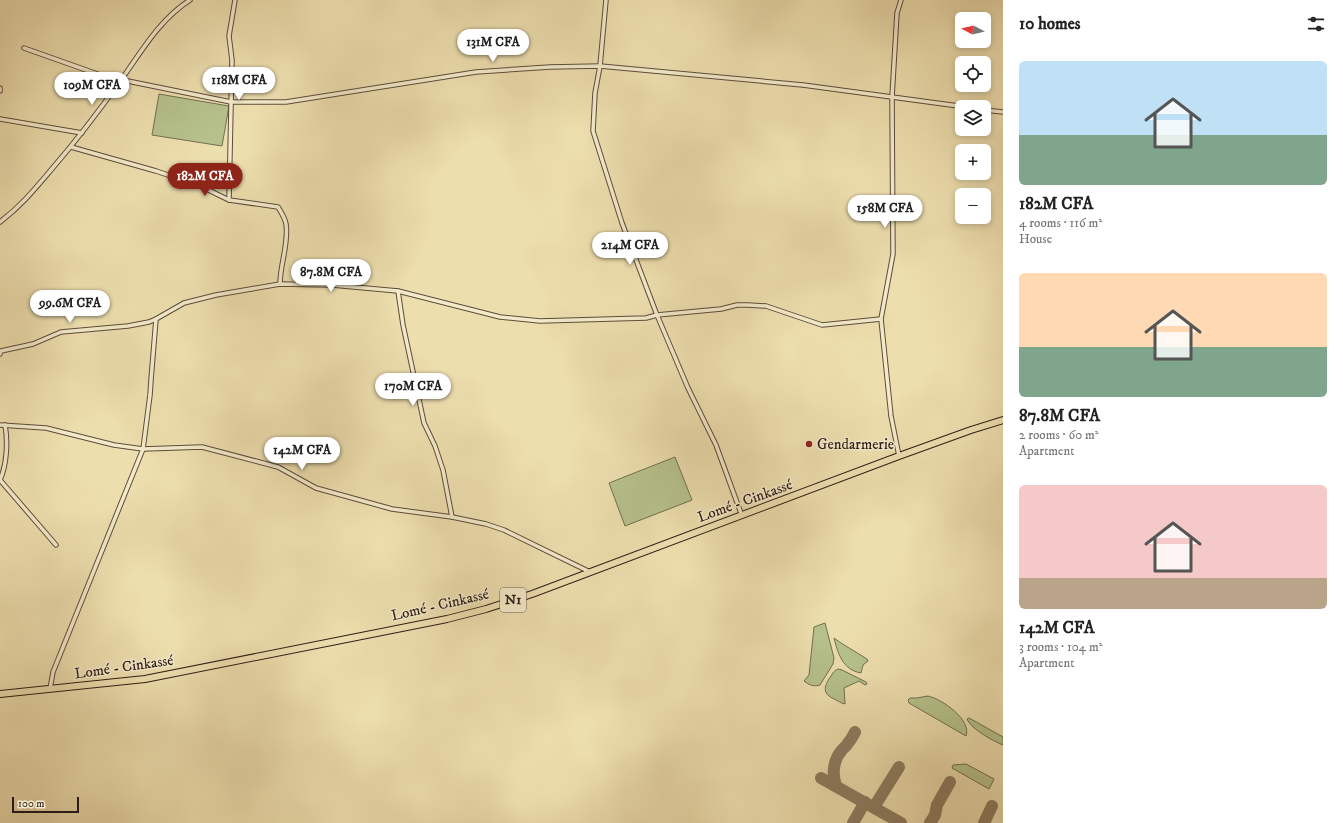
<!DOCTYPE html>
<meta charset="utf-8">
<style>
:root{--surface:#fff;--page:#f2f2f2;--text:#222;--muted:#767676;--accent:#8f2418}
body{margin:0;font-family:"IM FELL DW Pica",serif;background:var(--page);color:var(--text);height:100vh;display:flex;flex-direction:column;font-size:15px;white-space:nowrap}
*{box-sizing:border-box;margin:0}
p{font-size:13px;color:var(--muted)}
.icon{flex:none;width:22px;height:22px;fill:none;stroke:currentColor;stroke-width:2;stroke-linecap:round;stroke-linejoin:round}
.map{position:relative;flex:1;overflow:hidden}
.panel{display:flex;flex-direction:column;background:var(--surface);width:340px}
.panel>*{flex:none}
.needle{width:26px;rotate:277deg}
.tools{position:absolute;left:955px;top:12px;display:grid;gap:8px}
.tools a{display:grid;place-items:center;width:36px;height:36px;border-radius:6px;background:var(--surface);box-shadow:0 2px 6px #0003;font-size:20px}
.scale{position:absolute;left:12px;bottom:10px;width:67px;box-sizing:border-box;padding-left:4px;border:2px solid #2e1c16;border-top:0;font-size:11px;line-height:14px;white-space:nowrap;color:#2e1c16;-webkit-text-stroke:3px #f3eaca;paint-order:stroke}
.price{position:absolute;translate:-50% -34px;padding:0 9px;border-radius:14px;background:#fff;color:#222;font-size:13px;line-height:26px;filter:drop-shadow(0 1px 2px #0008)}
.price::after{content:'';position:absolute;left:50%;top:24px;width:12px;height:9px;margin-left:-6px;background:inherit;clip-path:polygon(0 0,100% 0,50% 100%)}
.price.selected{background:var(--accent);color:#fff}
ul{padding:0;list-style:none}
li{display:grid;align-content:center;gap:8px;height:212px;padding:0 16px}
li span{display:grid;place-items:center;height:124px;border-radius:6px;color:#555}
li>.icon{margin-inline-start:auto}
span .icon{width:72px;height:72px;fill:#fffc;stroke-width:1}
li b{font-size:17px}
h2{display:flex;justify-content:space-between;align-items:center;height:48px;padding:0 16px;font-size:17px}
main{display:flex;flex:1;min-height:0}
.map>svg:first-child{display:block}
.green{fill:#b6c28c;stroke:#726f51}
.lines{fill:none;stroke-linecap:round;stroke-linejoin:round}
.taxiway{stroke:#8e7d62;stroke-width:12}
.street-casing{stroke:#5e4c3c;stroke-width:5.5}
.highway-casing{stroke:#2e1c16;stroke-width:8}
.street{stroke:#f3eaca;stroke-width:3.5}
.highway{stroke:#eddeae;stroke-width:6}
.poi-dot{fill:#8f2418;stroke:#f3eaca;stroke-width:1.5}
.labels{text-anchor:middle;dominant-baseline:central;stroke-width:3;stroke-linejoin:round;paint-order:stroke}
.shield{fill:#f3eaca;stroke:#695a4c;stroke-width:1}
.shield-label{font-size:14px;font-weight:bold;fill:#2e1c16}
.poi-label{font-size:15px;fill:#2e1c16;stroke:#f3eaca;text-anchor:start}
.street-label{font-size:15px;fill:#2e1c16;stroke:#f3eaca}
</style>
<main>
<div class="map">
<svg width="1003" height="823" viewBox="0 0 1003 823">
<rect width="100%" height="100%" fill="#eddeae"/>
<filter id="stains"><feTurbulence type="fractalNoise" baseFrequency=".005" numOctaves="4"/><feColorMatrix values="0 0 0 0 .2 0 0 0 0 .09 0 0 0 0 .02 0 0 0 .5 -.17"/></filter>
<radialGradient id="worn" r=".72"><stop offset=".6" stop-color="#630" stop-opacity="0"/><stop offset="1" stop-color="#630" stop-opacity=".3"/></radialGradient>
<g class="green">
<polygon points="159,94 229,106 222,146 152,135"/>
<polygon points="675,457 692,500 625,526 609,483"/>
<path d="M825 623 834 658 833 664 820 685C814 687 809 685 804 681L809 675 814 627Z"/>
<path d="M834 638 841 643 867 659 868 661 863 665 861 673C843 670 838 654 834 638Z"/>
<path d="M838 669 842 670 866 682 867 684 865 685 859 681 844 688 845 704C840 703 837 700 832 698 823 693 824 687 829 679 832 675 833 671 838 669Z"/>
<path d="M928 696C942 699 972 720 966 736L909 703 908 700 910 698H917Z"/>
<path d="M969 718 1003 737V745C993 741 971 729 967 719Z"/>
<polygon points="966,764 994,779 989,789 952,768 953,765"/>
</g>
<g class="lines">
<g class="taxiway">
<polyline points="821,778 901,823"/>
<path d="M836 786C832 774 833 760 842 750 844 747 847 746 848 743 851 740 853 736 855 732"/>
<polyline points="874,807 899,767"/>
<polyline points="853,823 865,802"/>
<polyline points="930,823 935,815 937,805 950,782"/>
<polyline points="984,823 992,806"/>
</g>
<g class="street-casing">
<g id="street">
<polyline points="606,0 600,66 595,93 593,131 622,223 657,315 688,388 716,445 742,516"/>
<polyline points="24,48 103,76 231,102 286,102 476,72 550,67 600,66 803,85 966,107"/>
<polyline points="0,88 0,91"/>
<polyline points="984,110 1003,112"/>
<polyline points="0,119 82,133"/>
<path d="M71 147 156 171 198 185 229 200 278 207C281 212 285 218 286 224 289 244 280 264 280 284"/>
<polyline points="229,200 232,60 229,36 235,0"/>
<path d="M0 222C21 206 34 190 51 170 76 141 99 111 121 80 142 51 159 20 190 0"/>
<polyline points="398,291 403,325 424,423 435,446 443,470 452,517"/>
<polyline points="0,354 1,351 33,344 61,332 128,326 149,322 156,319"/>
<polyline points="0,425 46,428 114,445 143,449 202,447 278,467 316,488 392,509 452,517 486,524 504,530 590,572"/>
<polyline points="899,456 891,416 881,319 893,254 892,97 897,13 901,0"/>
<polyline points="0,480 56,545"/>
<path d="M0 480C7 464 8 441 5 425"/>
<polyline points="50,689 53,672 143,449 150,395 151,380 156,319 184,303 216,295 280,284 332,285 398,291 500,317 540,321 646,318 657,315 721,309 737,305 748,305 766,306 822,325 881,319"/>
</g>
</g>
<g class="highway-casing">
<polyline id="highway" points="0,694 145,679 447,619 486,609 532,594 899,456 971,430 1003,420"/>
</g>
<use href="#street" class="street"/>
<use href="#highway" class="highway"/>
</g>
<circle class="poi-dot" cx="809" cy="444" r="4"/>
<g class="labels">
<rect class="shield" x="500" y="588" width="26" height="24" rx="3"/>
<g class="shield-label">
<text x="513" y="600">N1</text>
</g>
<g class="poi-label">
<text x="817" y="444">Gendarmerie</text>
</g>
<g class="street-label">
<text transform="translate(745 501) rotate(-20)">Lomé - Cinkassé</text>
<text transform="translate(440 605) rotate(-13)">Lomé - Cinkassé</text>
<text transform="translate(124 667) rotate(-8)">Lomé - Cinkassé</text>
</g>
</g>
<rect width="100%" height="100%" filter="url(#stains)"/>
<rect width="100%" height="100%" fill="url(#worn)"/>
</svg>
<div class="tools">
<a><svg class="needle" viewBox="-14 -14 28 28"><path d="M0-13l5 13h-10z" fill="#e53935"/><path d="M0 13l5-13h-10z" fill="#767676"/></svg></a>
<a><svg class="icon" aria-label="locate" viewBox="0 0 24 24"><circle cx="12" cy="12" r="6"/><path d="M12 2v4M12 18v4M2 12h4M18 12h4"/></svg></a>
<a><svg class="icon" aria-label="layers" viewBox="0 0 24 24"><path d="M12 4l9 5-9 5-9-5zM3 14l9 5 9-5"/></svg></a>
<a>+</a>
<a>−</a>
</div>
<div class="scale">100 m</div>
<b class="price" style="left:493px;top:63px">131M CFA</b>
<b class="price" style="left:239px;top:101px">118M CFA</b>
<b class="price" style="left:92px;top:106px">109M CFA</b>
<b class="price selected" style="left:205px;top:197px">182M CFA</b>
<b class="price" style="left:885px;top:229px">158M CFA</b>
<b class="price" style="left:630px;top:266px">214M CFA</b>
<b class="price" style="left:331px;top:293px">87.8M CFA</b>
<b class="price" style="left:70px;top:324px">99.6M CFA</b>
<b class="price" style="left:413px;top:407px">170M CFA</b>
<b class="price" style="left:302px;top:471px">142M CFA</b>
</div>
<section class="panel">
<h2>10 homes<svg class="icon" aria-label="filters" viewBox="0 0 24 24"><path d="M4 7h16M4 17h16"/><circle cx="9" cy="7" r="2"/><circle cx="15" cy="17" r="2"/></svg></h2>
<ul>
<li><span style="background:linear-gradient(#bfe0f5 60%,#7fa58c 0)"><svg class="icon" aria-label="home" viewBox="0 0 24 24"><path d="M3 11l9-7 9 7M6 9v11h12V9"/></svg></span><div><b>182M CFA</b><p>4 rooms · 116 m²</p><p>House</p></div></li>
<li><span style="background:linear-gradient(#ffd9b3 60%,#7fa58c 0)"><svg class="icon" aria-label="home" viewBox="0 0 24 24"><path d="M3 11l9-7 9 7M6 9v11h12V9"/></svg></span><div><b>87.8M CFA</b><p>2 rooms · 60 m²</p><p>Apartment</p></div></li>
<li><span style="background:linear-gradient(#f6c9c9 75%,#b9a48a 0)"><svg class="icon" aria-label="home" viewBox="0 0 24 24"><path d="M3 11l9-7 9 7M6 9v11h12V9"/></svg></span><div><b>142M CFA</b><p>3 rooms · 104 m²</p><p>Apartment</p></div></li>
</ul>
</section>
</main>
